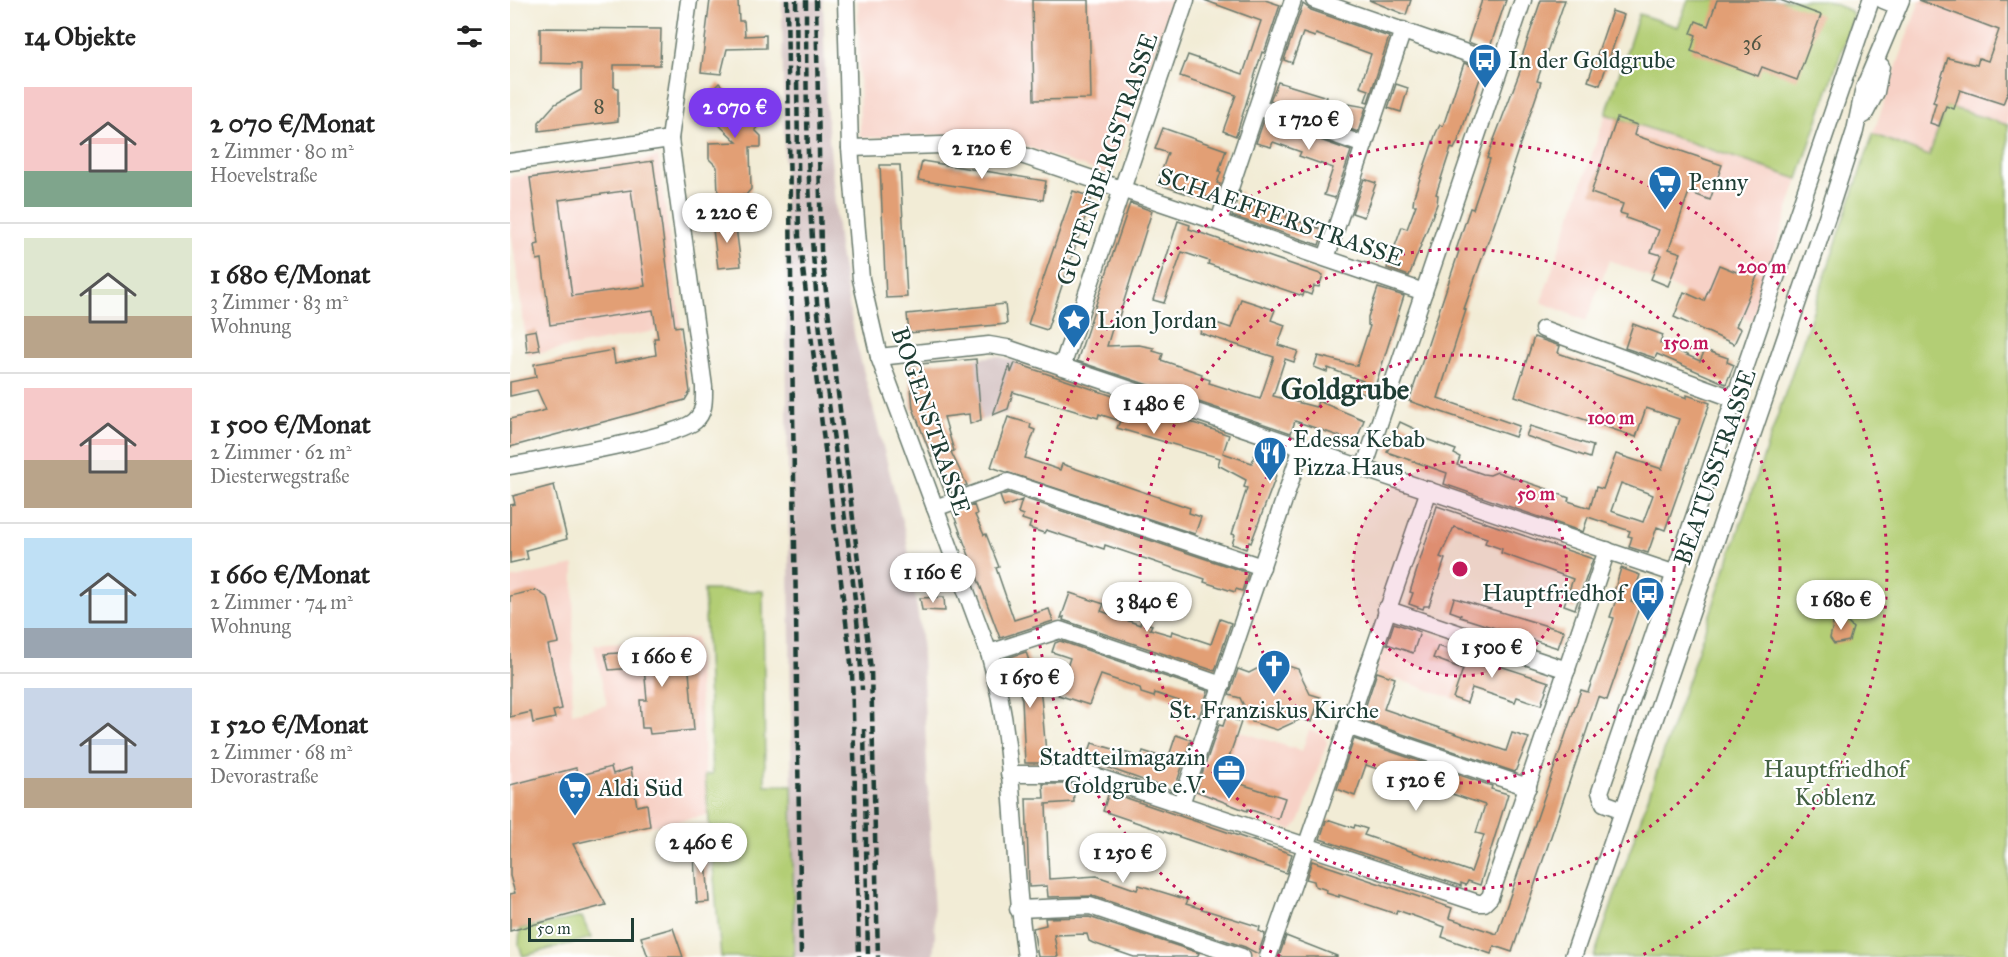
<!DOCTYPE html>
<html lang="de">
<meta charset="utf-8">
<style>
:root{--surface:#fff;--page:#f6f6f6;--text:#222;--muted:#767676;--line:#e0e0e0;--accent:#7c3aed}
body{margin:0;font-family:"IM FELL Great Primer",serif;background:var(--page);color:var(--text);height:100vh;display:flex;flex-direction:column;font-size:22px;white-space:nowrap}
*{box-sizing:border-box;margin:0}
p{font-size:20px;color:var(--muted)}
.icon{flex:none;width:33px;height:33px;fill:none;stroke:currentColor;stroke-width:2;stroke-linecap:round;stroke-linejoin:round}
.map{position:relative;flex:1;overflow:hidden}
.panel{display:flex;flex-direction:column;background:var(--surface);width:510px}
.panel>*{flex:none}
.scale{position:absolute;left:18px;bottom:15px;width:106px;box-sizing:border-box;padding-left:6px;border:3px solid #1f3d34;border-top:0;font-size:16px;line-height:21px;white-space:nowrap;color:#1f3d34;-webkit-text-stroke:4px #fff;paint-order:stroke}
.price{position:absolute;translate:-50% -51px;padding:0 14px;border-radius:21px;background:#fff;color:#222;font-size:20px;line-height:39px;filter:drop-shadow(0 2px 3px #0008)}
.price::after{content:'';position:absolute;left:50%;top:36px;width:18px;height:14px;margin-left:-9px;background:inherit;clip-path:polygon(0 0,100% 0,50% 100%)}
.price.active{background:var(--accent);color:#fff}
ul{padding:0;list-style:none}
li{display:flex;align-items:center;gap:18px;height:150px;padding:0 24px}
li+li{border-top:2px solid var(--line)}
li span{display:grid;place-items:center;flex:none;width:168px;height:120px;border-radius:0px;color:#555}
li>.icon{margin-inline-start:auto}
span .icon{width:72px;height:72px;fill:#fffc;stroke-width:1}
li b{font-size:26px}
h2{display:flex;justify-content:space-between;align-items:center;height:72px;padding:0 24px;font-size:26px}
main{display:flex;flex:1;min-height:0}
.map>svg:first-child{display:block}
.built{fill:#f7d1c6}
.industrial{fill:#d2bfbf}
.green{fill:#b3ce74;stroke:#698654;stroke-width:1.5}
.building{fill:#e29f75;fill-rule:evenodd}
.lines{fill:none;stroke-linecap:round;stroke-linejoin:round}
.minor-casing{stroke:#697a6d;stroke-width:19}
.minor{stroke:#fff;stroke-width:16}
.rail{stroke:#1f3d34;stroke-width:4.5;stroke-dasharray:9 4.5;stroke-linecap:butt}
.ring{fill:none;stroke:#c2185b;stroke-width:3;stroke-dasharray:3 6}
.labels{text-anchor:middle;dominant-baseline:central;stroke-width:4.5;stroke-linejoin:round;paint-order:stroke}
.number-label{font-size:21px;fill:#505644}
.poi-label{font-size:24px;fill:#1f3d34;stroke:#fff;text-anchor:start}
.street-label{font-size:24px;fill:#1f3d34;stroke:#fff}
.park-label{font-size:24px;fill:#446144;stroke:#fff}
.district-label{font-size:30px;font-weight:bold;fill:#1f3d34;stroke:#fff}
.centre{fill:#c2185b;stroke:#fff;stroke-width:3}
.ring-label{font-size:18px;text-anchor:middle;font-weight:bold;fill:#c2185b;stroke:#fff;stroke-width:4.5;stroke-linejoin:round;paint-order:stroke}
</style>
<main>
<section class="panel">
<h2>14 Objekte<svg class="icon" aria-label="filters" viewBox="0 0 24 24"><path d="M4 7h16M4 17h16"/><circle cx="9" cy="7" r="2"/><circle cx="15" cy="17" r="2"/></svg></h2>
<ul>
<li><span style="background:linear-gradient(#f6c9c9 70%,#7fa58c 0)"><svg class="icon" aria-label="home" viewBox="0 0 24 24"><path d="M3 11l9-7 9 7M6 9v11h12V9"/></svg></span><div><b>2 070 €/Monat</b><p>2 Zimmer · 80 m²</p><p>Hoevelstraße</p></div></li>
<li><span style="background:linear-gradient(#dfe7d0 65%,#b9a48a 0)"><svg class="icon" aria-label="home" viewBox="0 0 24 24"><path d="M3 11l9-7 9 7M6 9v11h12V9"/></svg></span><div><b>1 680 €/Monat</b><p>3 Zimmer · 83 m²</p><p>Wohnung</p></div></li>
<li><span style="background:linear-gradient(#f6c9c9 60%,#b9a48a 0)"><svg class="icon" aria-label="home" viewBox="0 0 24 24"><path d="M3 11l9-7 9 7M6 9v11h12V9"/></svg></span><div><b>1 500 €/Monat</b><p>2 Zimmer · 62 m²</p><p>Diesterwegstraße</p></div></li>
<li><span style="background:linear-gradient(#bfe0f5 75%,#9aa5b1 0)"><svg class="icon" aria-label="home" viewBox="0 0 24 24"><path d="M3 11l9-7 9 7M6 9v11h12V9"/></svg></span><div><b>1 660 €/Monat</b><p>2 Zimmer · 74 m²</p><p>Wohnung</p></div></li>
<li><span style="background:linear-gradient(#c9d6e8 75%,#b9a48a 0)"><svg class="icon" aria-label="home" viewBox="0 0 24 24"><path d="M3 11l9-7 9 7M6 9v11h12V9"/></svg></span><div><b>1 520 €/Monat</b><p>2 Zimmer · 68 m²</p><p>Devorastraße</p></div></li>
</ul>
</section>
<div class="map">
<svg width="1498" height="957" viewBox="0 0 1498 957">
<rect width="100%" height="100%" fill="#fff"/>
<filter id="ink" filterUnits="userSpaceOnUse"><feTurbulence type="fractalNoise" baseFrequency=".0167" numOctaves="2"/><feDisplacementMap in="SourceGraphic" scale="12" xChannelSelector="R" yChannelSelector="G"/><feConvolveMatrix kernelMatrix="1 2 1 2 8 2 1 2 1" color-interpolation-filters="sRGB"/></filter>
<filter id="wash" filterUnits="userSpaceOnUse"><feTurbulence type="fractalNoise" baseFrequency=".008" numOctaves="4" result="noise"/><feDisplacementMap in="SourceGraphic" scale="24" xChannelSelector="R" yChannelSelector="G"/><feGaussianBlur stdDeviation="1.35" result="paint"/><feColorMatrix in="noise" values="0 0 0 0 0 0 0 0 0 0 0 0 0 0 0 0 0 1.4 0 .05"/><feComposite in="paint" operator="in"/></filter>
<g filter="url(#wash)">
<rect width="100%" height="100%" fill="#f2ecd6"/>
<g class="built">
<polygon points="348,0 663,0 602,176 499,141 475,137 426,135 350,138"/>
<polygon points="1410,0 1498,0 1498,125 1444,109 1428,131 1419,157 1363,134"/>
<polygon points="1096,114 1288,179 1242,321 1099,260 1076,321 1031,302"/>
<polygon points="148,157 171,326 18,355 0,223 0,177"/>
<polygon points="64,565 62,713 97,705 84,645 186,638 198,815 131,828 0,860 0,579"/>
<polygon points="881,621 979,654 962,705 864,671"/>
<polygon points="716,717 719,728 792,751 799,730 814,735 817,743 789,823 781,830 682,797 707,724 713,726"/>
</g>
<g class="industrial">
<polygon points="272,0 313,0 316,104 329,247 345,338 396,536 411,635 425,936 423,957 284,957"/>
<polygon points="487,356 514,364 497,414 488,414 460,424 458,403 402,409 399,365"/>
</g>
<g class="green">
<polygon points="1178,0 1314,0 1341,11 1343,17 1288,179 1096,114 1129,14 1168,27"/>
<polygon points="1436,106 1498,125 1498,957 1084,957 1363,134 1419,156"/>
<polygon points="194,590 253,591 255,785 282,785 284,957 211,957 195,775 202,774"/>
<polygon points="72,917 81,938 13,956 9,946 10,929"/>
</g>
<g id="blocks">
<g class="building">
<polygon points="200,0 228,0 229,21 234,21 235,36 256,35 256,48 217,49 211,74 191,72"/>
<polygon points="522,0 579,0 581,99 524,100"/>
<polygon points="694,0 755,0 770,5 754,53 752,52 726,136 713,131 726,95 670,76 678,55 733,74 751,21"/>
<polygon points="859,0 901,0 896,15"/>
<polygon points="972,0 996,0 979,50 958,42"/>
<polygon points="1031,0 1055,0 1027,81 1031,82 1002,168 1004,169 954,309 956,310 928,398 1009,426 1005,437 899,401 949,251 946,250 960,208 963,209 980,159 977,158 1012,66 1009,65"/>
<polygon points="1207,0 1270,0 1311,15 1287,80 1252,67 1248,76 1181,51 1186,35 1181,33 1186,21 1198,26"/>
<polygon points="1409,0 1498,0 1498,91 1493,104 1450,90 1444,109 1436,106 1429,126 1420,123 1426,103 1423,102 1438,58 1467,65 1469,58 1478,61 1489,30"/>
<polygon points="793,4 801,10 879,37 858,102 855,101 859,90 850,87 861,54 806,34 805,37 793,33 782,63 774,60"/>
<polygon points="1102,11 1114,15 1090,85 1078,81"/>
<polygon points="30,28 151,29 150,65 104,65 104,87 108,88 108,121 29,131 29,122 45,104 71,90 71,64 30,63"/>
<polygon points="954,63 973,70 948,141 944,149 941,148 926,194 928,195 927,204 899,276 877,268 892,227 897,229 906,205 903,205 904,196 926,133 930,125 933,126"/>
<polygon points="768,82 817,97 815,102 837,109 839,104 856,107 848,132 760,100"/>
<polygon points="209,83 220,94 245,94 251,99 251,124 245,130 251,136 251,147 240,147 241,189 236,195 208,195 207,167 199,159 199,143 227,142 207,123 207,114 198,106 198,94"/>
<polygon points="886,84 898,88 891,112 878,108"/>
<polygon points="1107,118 1127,125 1124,135 1212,165 1200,200 1179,192 1159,249 1171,253 1158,286 1141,279 1151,255 1141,252 1149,230 1116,218 1117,215 1110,213 1113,204 1081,193"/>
<polygon points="754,120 841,151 825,198 814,195 823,168 789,156 791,152 763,142 761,147 746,143"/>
<polygon points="653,128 716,150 709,171 711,172 707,183 710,184 705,200 691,195 690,198 647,184 658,153 645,149"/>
<path d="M143 161 165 327 171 326 180 392 175 400 0 447V419L36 410 27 390 0 396V382L26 377 24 364 103 350 105 363 146 355 144 338H148L143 310 40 325 32 259 27 260 25 245 29 244 20 178ZM121 190 135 286 62 296 49 200Z"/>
<polygon points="412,161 536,181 533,200 408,180"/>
<polygon points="370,165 390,165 397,297 376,298"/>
<polygon points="854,179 866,183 854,217 842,213"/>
<polygon points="730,190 731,196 737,199 778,212 776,217 814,230 809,245 722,216"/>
<polygon points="563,191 582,197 537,330 518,324"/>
<polygon points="620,203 642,211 608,320 605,319 597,346 629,345 644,348 643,351 653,354 651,360 692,374 691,377 700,380 699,383 750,399 764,357 690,333 694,319 721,328 731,299 765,310 761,320 775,325 768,345 788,351 784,362 775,359 763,396 806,407 808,401 854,420 846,442 785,421 781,433 567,361"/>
<polygon points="225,219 231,266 208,268 202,222"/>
<polygon points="668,221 680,225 679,229 813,275 809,287 804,286 801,295 794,292 793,296 698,264 699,261 672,252 654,303 643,300"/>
<polygon points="1209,265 1229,273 1232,267 1248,274 1226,326 1231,329 1224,344 1164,317 1174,292 1194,301"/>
<polygon points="868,288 894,296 862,396 849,391 853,381 818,368 817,372 804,367 808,356 847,366 860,326 858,325 858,317"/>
<polygon points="495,304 497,324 399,333 397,314"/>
<polygon points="1123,324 1153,335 1150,343 1190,361 1195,350 1218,358 1217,362 1224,365 1216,384 1147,354 1145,358 1115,348"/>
<polygon points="26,330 30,350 17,352 15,332"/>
<path d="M1024 337 1050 346 1048 353 1177 398V395L1200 403 1155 530 1147 527 1138 553 1119 547 1122 537 1118 536 1120 531 1078 517 1073 532 934 484 937 473 877 452 890 422 907 430 905 435 946 450 944 454 950 457 947 465 973 474 980 475 987 472 1037 489 1059 498 1058 501 1080 508 1086 487 1093 489 1106 454 1152 469 1169 419 1136 408 1126 437 1005 396ZM1111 483 1143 495 1133 522 1101 511Z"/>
<polygon points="466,359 471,420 460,424 459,414 434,417 444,451 441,452 457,485 435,493 403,408 399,365"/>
<polygon points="505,363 719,435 713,453 742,463 746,450 754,453 755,448 770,453 765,479 741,543 739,542 736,549 722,544 725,535 722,534 737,488 734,487 736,480 708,465 710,458 607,428 610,421 589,414 588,418 503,392 498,409 483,415 500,365 501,373"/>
<polygon points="498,417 521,424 520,428 525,430 515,458 550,470 552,464 680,508 679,513 691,517 685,534 481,467"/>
<polygon points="1020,426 1083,446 1080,458 1016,436"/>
<polygon points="44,485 57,539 16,550 18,559 0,563 0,505 5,504 3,496"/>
<polygon points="498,493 738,573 732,591 726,589 725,592 694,582 695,579 595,545 594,549 536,530 534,533 519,528 521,522 512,519 513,515 508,513 512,500 494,507 490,496"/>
<polygon points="464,505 467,514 465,515 474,535 476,534 489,567 486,568 504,620 539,609 543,621 490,638 443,513"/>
<polygon points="927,506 1083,559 1065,609 1054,605 1063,579 991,553 992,549 975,543 977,538 944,527 930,557 935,559 919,606 914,606 913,609 899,604 903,593 900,592"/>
<polygon points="423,561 425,573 409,577 406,565"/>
<polygon points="1111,568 1130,575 1121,602 1130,605 1097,700 1088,697 1002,952 984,946 981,954 932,937 935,927 887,910 886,914 829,895 829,897 816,893 817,890 805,886 804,881 796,879 802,861 942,908 939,918 987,934 1071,690 1078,692 1104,618 1100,617 1107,597 1103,595"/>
<polygon points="26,590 38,598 49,643 38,645 52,709 43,711 45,718 23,723 21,712 0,717 0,596"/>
<polygon points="560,593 594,604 591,611 630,625 631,621 642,625 640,629 661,635 662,631 701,644 710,619 721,623 705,671 553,620 554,617 551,618"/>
<polygon points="434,597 435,611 412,610 410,598"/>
<polygon points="944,598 1054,631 1048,648 950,617 951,615 940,611"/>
<polygon points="1333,618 1343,628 1339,641 1324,644 1320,638 1324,620"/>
<polygon points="884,623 910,632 903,653 877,644"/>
<polygon points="550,641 698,691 689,717 672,711 675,703 645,693 644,697 631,693 630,688 591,675 579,705 548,695 560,658 542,652 545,643"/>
<polygon points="928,646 1039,682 1031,705 1007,697 1005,702 962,688 957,703 943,698 953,669 923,658"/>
<polygon points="177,648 184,730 140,734 139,728 132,728 130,700 137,700 134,667 99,670 95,654"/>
<polygon points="516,652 531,696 536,753 534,753 534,763 515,763 512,699 497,658"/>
<polygon points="762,661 788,669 800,694 810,697 802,722 791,719 767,730 742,722 730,698 719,695 728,669 739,673"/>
<polygon points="867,672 885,678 874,709 996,751 1002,733 1019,738 1005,772 851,720"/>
<polygon points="716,717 731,722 712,778 775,798 768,819 738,809 737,811 686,791 709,725 713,726"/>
<polygon points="666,735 681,740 664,791 576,760 582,743 631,757 633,751 658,759"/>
<polygon points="844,739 982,786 981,789 998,794 970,885 958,881 956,885 951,883 951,886 810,839 816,821 820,820 844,828 845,825 857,829 854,835 961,872 974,835 966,833 975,805 856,765 845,796 827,789"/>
<polygon points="101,767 103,774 121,768 127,806 137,804 140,826 63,844 96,905 0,931 0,894 5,893 0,876 0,785 66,768 68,776"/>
<polygon points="533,784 563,784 564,802 536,804 539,879 587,876 627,890 629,885 678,900 676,904 750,927 749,931 755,934 748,954 735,947 583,896 538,897 537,886 519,887 516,798 534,798"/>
<polygon points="599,792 782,854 776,873 593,811"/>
<polygon points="195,845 199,902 187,903 183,846"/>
<polygon points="579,917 689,953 687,957 624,957 583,943 579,941 577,934 544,935 548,957 528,957 523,928 536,925 535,918"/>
<polygon points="163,928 173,957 138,957 131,937"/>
<polygon points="776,936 827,956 827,957 769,957"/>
</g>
</g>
</g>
<g filter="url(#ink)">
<use href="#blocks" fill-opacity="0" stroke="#697a6d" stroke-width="1.5"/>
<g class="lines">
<g class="minor-casing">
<g id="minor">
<path d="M336 0 340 148 351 279 369 357 479 653C508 751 500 856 516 957"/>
<polyline points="804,0 991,65"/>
<polyline points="1373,0 1388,6"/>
<polyline points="748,107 854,145"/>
<polyline points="1354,115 1366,92 1371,66"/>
<polyline points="340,148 461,144 491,148 914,292"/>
<polyline points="0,162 160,139"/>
<polyline points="709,221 783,0"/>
<polyline points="816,258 893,30"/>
<polyline points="1033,329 1225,399"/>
<polyline points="369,357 479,345 497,348 1163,573"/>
<polyline points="552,367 676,0"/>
<path d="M0 466C34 459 166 438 185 421 195 412 194 400 194 387L160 139 179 0"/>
<polyline points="854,468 1013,0"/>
<polyline points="425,508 498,482 752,567"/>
<polyline points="876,609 1057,670"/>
<polyline points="479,653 550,630 712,685"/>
<polyline points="837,726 1018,787"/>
<polyline points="499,774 579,774 968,903 974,903 980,897 1097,550"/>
<polyline points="671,804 792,447"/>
<polyline points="1113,810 1094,803 1090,792 1361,0"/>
<polyline points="508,909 580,906 732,957"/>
<polyline points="758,957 919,490"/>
<polyline points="1063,957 1320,208 1345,131 1354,88 1391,0"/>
</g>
</g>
<use href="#minor" class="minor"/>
<g class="rail">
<polyline points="277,0 291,957"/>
<polyline points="286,0 289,236 342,671 349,957"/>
<path d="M296 0C296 116 298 233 312 348 325 462 347 576 352 690"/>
<polyline points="306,0 311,250 361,670 368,957"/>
<polyline points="354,729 358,957"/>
</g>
</g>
</g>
<circle cx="950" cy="569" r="107" fill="#c2185b" fill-opacity=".12"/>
<g class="ring">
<circle cx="950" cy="569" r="107"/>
<circle cx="950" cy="569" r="214"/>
<circle cx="950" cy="569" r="320"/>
<path d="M770 956A427 427 0 1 1 1130 956"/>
</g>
<defs>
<g id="bus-pin" transform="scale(1.725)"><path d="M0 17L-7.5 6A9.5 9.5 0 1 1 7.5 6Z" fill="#1f6fb2" stroke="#fff"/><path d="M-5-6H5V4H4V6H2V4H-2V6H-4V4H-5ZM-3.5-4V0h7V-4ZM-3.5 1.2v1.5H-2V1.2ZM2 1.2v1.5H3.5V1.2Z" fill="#fff"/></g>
<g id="supermarket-pin" transform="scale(1.725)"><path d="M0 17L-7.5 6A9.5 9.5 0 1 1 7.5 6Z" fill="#1f6fb2" stroke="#fff"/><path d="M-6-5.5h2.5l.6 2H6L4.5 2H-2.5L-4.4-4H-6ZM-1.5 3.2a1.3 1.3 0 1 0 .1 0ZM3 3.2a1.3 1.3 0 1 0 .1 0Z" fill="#fff"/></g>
<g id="sight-pin" transform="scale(1.725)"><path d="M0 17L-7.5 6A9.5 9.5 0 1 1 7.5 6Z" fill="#1f6fb2" stroke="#fff"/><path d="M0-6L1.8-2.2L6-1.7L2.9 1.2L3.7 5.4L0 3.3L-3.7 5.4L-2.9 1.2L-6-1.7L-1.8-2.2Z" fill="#fff"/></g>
<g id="restaurant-pin" transform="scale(1.725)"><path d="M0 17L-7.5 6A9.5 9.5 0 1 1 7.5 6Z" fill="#1f6fb2" stroke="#fff"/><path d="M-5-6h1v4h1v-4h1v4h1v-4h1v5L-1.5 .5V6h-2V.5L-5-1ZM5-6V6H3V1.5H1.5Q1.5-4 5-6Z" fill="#fff"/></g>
<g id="church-pin" transform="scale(1.725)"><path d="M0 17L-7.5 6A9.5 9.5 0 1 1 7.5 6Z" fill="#1f6fb2" stroke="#fff"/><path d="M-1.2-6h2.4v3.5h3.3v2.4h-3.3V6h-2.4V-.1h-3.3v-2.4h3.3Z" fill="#fff"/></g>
<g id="office-pin" transform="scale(1.725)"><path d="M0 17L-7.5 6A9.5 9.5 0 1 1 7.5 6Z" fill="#1f6fb2" stroke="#fff"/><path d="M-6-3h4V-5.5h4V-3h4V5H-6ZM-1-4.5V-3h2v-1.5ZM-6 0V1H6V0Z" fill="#fff"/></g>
</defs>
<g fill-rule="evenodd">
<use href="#bus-pin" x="975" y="60"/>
<use href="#supermarket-pin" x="1155" y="182"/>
<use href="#sight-pin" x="564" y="320"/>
<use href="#restaurant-pin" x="760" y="453"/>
<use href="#bus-pin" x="1138" y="593"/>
<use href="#church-pin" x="764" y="666"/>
<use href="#office-pin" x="719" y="771"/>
<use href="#supermarket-pin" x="65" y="788"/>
</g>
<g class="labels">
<g class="number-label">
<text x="1242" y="43">36</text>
<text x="89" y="106">8</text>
</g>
<g class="poi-label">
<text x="998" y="60">In der Goldgrube</text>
<text x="1178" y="182">Penny</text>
<text x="587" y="320">Lion Jordan</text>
<text x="783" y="439">Edessa Kebab<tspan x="783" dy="28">Pizza Haus</tspan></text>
<text x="1115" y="593" text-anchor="end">Hauptfriedhof</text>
<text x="764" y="710" text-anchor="middle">St. Franziskus Kirche</text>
<text x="696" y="757" text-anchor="end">Stadtteilmagazin<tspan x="696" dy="28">Goldgrube e.V.</tspan></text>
<text x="88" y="788">Aldi Süd</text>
</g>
<g class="street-label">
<text transform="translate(597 159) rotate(-71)">GUTENBERGSTRASSE</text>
<text transform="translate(771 217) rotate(19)">SCHAEFFERSTRASSE</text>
<text transform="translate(421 421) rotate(71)">BOGENSTRASSE</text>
<text transform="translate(1205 467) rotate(-71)">BEATUSSTRASSE</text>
</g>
<g class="park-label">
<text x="1325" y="769">Hauptfriedhof<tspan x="1325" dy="28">Koblenz</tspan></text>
</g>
<g class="district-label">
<text x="835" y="389">Goldgrube</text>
</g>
</g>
<circle cx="950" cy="569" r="9" class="centre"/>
<g class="ring-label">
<text x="1252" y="273">200 m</text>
<text x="1176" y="349">150 m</text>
<text x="1101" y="424">100 m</text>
<text x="1026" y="500">50 m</text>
</g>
</svg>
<div class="scale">50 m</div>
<b class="price active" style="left:225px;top:139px">2 070 €</b>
<b class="price" style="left:799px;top:151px">1 720 €</b>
<b class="price" style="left:472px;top:180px">2 120 €</b>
<b class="price" style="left:217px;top:244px">2 220 €</b>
<b class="price" style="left:644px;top:435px">1 480 €</b>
<b class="price" style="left:423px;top:604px">1 160 €</b>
<b class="price" style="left:1331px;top:631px">1 680 €</b>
<b class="price" style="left:637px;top:633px">3 840 €</b>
<b class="price" style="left:982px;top:679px">1 500 €</b>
<b class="price" style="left:152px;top:688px">1 660 €</b>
<b class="price" style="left:520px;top:709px">1 650 €</b>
<b class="price" style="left:906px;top:812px">1 520 €</b>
<b class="price" style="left:191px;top:874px">2 460 €</b>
<b class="price" style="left:613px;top:884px">1 250 €</b>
</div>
</main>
